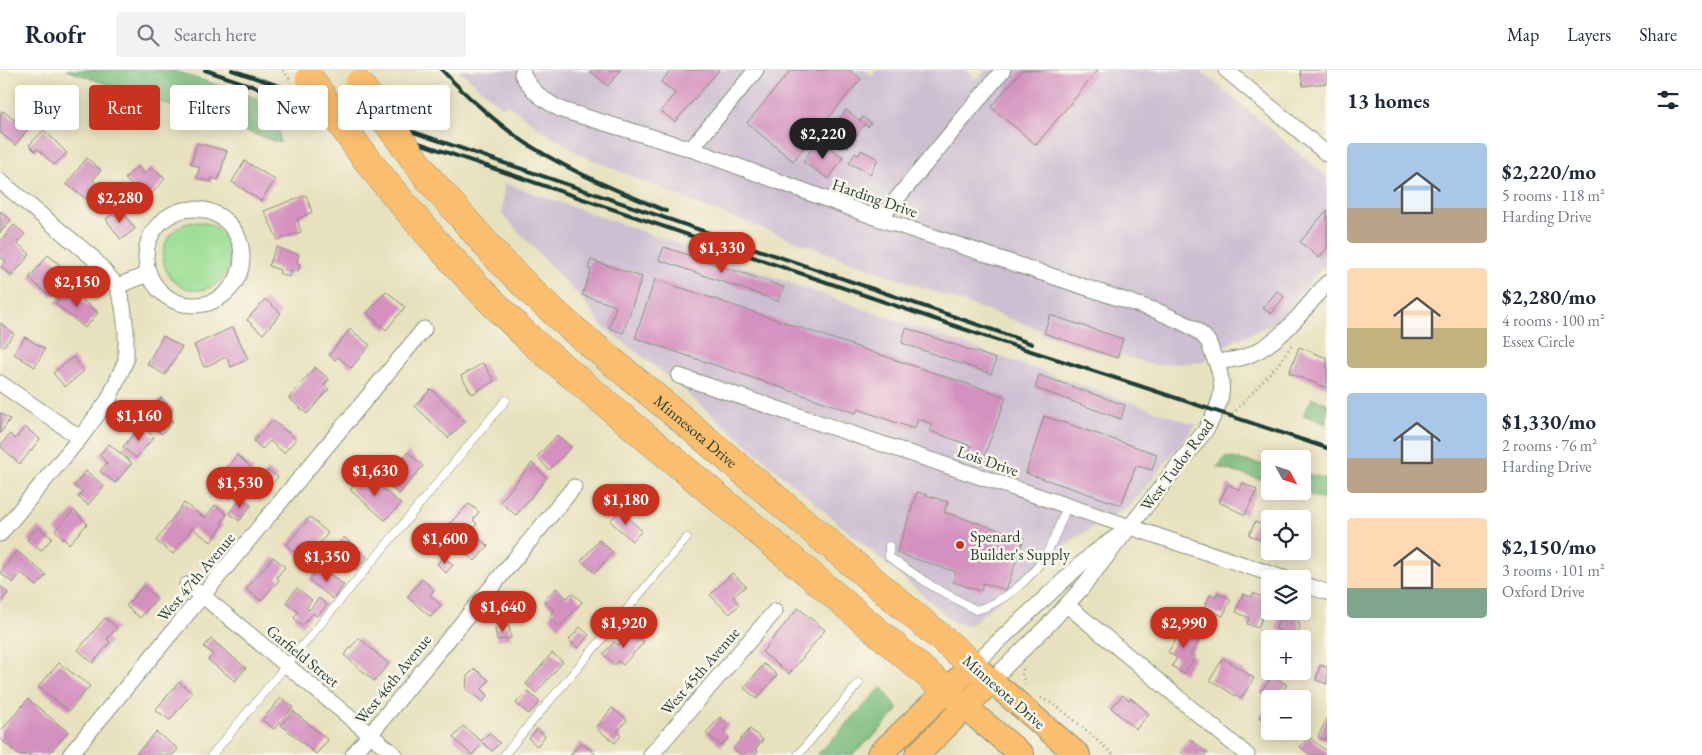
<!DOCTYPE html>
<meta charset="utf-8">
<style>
:root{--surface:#fff;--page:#f2f2f3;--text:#1f2937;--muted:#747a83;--line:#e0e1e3;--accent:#c8321e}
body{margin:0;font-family:"EB Garamond",serif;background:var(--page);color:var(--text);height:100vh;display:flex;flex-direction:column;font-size:19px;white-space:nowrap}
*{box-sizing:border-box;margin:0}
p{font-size:16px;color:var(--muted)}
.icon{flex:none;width:28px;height:28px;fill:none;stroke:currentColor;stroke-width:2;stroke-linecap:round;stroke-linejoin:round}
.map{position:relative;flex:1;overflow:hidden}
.panel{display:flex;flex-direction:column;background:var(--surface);width:375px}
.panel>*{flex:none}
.banner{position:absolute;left:15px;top:15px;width:475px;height:45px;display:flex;gap:10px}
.needle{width:32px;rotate:130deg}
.buttons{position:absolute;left:1261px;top:380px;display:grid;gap:10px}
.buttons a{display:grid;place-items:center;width:50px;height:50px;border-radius:5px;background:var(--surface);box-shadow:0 2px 12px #0003;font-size:25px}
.price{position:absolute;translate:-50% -42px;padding:0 11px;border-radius:18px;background:var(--accent);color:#fff;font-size:16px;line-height:32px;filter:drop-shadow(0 1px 2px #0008)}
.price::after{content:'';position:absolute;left:50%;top:30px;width:15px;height:11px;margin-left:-8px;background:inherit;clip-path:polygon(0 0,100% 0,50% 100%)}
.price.on{background:#222;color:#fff}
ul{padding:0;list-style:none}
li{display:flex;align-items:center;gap:15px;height:125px;padding:0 20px}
li span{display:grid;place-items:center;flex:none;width:140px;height:100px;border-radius:5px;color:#555}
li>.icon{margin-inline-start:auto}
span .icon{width:60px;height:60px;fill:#fffc;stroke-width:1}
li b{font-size:21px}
h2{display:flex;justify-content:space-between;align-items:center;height:60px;padding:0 20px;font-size:21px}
.chip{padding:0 18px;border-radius:5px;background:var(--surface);box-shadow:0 2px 12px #0003;font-size:18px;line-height:45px}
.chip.on{background:var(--accent);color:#fff}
header{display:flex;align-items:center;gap:30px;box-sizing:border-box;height:70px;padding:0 25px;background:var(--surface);border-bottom:1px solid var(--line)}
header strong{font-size:24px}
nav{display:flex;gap:28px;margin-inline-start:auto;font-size:18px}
.search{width:350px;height:45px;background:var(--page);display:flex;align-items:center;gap:12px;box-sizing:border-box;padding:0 18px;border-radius:5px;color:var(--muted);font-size:19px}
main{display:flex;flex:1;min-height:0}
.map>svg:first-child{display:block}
.industrial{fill:#cebed2}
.green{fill:#9dde95;stroke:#5e8e64}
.forest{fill:#7ebd7e;stroke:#4e7d59}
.building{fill:#d491c0}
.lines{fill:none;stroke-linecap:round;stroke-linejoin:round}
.lane-casing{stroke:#848f79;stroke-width:9}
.street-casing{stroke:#848f79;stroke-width:17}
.primary-casing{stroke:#848f79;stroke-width:26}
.highway-casing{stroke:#848f79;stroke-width:29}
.path{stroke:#848f79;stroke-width:2.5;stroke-dasharray:1 4;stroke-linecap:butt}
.lane{stroke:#fff;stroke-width:8}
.street{stroke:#fff;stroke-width:15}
.primary{stroke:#fbbe6e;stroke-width:24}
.highway{stroke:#fbbe6e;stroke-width:28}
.rail{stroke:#1f3d34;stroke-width:4}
.highway-bridge-casing{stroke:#848f79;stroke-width:29;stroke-linecap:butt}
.path-bridge{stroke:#848f79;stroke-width:2.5;stroke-dasharray:1 4;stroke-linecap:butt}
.highway-bridge{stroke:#fbbe6e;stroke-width:28}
.poi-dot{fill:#c8321e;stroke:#fbf7ec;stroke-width:2}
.labels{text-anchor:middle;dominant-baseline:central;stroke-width:5;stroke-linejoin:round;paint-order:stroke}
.street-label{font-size:16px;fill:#1f3d34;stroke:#fbf7ec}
.poi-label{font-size:16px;fill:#1f3d34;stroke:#fbf7ec;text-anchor:start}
</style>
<header>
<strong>Roofr</strong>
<div class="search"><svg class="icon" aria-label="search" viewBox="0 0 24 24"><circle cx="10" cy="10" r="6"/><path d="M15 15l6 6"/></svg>Search here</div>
<nav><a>Map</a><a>Layers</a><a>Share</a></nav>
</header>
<main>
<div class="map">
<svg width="1327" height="685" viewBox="0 0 1327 685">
<rect width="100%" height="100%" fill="#fbf7ec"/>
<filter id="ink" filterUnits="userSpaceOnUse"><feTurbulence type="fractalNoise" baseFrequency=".02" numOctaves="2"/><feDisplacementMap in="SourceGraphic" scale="10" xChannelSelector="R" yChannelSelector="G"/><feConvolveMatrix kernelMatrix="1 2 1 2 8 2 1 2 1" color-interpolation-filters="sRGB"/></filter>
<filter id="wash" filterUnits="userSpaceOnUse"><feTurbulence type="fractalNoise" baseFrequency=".0096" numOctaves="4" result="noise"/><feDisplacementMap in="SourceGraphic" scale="20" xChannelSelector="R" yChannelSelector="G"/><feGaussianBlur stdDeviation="1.12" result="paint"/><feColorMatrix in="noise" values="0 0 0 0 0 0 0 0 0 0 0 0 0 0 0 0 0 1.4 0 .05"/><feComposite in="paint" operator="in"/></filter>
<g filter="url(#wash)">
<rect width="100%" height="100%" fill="#e8e1be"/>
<g class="industrial">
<polygon points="459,0 865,0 872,6 877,0 965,0 977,10 986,0 1200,0 1327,107 1327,192 1276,252 1227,274 1203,292 1154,295 1121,285 1119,289 1041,264 1041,260 849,191 698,134 581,85 539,58 507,34 503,38"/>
<polygon points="504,113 1196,355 1129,437 1075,468 969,556 954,552 656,297 602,256 588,236 502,144"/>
</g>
<circle class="green" cx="197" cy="186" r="34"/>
<g class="forest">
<polygon points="66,0 171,0 278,35 280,73"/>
<polygon points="1312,328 1327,333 1327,354 1303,345"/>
<polygon points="1226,387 1270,396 1270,412 1217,397"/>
<polygon points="1303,403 1327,409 1327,431 1299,421 1302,421"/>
<polygon points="882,617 898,640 875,665 852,685 817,685"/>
</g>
<g id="blocks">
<g class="building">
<polygon points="589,0 621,0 608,16"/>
<polygon points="671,0 719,0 675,52 661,41 675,23 661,12"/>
<polygon points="791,0 850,0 861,9 793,91 747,53"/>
<polygon points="1022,0 1098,0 1036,75 991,37"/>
<polygon points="1300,0 1327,0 1327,13 1303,16"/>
<polygon points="846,40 860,51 863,47 871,53 868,57 865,54 848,77 832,65 837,59 833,56"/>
<polygon points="3,41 14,50 16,47 29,58 15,75 0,62 0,45"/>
<polygon points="44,60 67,83 54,95 38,79 35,81 29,75"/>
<polygon points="818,70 843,87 829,109 803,92"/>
<polygon points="197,73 227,81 218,110 212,108 211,112 196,108 200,97 191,94"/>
<polygon points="861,80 878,89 870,104 849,93 855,83 859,85"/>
<polygon points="87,88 101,100 93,110 98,115 86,129 66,114"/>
<polygon points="245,91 275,110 261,131 232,112"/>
<polygon points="137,96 145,104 151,97 165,109 147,129 125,109"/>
<polygon points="306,125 312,142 297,149 301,162 278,170 264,141"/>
<polygon points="120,138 135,159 121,170 106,149"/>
<polygon points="1327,140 1327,178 1319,188 1300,172"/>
<polygon points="0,141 11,150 0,163"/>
<polygon points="14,155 25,164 17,173 30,184 12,206 1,197 6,191 0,187 0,172"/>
<polygon points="276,177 299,185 296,193 300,194 297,202 291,200 289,207 279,203 280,200 269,196"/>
<polygon points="664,177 784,217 778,231 659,190"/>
<polygon points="48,185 60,195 52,204 64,213 51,227 29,208"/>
<polygon points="591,190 642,207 623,263 609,258 616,236 582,225 591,200 588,199"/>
<polygon points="655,209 1006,327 984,387 969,381 972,376 930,361 933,354 918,349 914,359 858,339 856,343 635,268"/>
<polygon points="68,218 98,243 85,258 55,233"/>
<polygon points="386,221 405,237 386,260 367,243"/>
<polygon points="1277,221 1284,227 1271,244 1263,238"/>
<polygon points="265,229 281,243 263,264 247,250"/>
<polygon points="1050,245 1123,269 1117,288 1044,263"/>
<polygon points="0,253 14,264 3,277 0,275"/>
<polygon points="233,257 248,289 231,297 226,287 204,297 194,275"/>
<polygon points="906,258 996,289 991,304 902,273"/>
<polygon points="350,259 370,275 351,298 338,287 335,290 329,285"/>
<polygon points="163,266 182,277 165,305 147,294"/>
<polygon points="25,267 45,279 35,297 14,284"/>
<polygon points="1299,277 1327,288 1327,318 1289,303"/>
<polygon points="73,287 84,301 65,317 53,303"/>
<polygon points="483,293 494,311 472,324 461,306"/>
<polygon points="315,297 329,309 324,315 329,319 307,344 289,328"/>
<polygon points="1039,305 1125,335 1121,349 1035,318"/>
<polygon points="431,319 465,352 448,368 415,336"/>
<polygon points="161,328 173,339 167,346 173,351 162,364 143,348"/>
<polygon points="0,343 10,349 0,364"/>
<polygon points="1044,346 1157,384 1152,400 1136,396 1121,435 1026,403"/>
<polygon points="272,350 296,369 284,383 270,371 262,379 254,371"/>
<polygon points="141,355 154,367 136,388 123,377"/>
<polygon points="25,357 40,369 20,394 0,376 10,364 15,369"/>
<polygon points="557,365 571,377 549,400 537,387"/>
<polygon points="109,374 132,393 115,413 100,401 107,393 99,385"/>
<polygon points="408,382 423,396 399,424 383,412"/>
<polygon points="237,385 254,400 230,429 213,414"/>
<polygon points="532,393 547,408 516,445 500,432"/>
<polygon points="268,400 278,407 265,422 254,415"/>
<polygon points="86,401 104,416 88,435 78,427 82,422 74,416"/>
<polygon points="365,403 401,434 385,450 350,420"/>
<polygon points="1243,413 1257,420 1245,445 1219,432 1228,414 1239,420"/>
<polygon points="917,422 948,432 944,442 1024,468 1006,520 983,513 981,521 953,512 956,502 897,483"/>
<polygon points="241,428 251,436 239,451 229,443"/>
<polygon points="184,433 205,448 215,435 227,444 221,453 223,455 211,472 192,458 173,484 156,471"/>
<polygon points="469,434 479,442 473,450 477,454 471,462 488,476 475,491 455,476 460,468 448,455"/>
<polygon points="74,440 87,454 69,474 55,460"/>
<polygon points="620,440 642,461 632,471 610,451"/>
<polygon points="310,447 328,463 305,491 286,475"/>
<polygon points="1255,452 1270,458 1270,474 1249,465"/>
<polygon points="38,457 52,468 41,481 27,470"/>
<polygon points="344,467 367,487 356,500 332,481"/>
<polygon points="599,470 613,482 595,503 581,491"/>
<polygon points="17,481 46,505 37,516 21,503 13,513 0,503"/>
<polygon points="273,487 285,497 277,507 279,510 261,531 246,519"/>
<polygon points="443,487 453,495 446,503 437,494"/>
<polygon points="320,497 344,515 333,529 309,510"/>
<polygon points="732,503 746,516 733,527 739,535 730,544 710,525"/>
<polygon points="422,509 434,520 430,525 441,535 431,547 407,527"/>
<polygon points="0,516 8,523 0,533"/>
<polygon points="143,516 157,528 140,548 126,536"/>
<polygon points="297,518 312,530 306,538 309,540 319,528 327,535 317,546 313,543 302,556 294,548 298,542 286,532"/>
<polygon points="556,518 567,528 572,523 582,532 559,557 549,547 554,541 544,531"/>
<polygon points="1218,523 1231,529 1223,546 1204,538 1210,525 1215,528"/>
<polygon points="1253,523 1269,530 1258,558 1247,554 1249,548 1236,542 1243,524 1251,527"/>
<polygon points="798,538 825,560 789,604 762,582"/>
<polygon points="1281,541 1296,542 1300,558 1296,567 1276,559"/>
<polygon points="105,548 117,558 107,569 110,572 93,593 78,580"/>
<polygon points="509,556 511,568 497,570 495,559"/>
<polygon points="1185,556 1202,567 1190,584 1195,587 1184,604 1172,596 1177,588 1168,582"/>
<polygon points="580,557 589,565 578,578 569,570"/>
<polygon points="631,561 644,572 623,595 618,591 615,595 603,584 614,572 618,575"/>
<polygon points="359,568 389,594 374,611 344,585"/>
<polygon points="211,569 246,598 235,611 208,590 213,584 204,577"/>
<polygon points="552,583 563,592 536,623 526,614"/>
<polygon points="1223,588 1254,608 1241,629 1210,610"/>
<polygon points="59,593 90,616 69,641 38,617"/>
<polygon points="764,594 777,605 757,629 744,618"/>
<polygon points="1320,595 1327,597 1327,614 1316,610"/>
<polygon points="475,599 489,610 482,619 488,625 483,632 466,619 467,606"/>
<polygon points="1273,605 1287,615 1276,629 1269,629 1260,622"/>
<polygon points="179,612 192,623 170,650 155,640"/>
<polygon points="527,621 540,632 529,644 516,633"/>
<polygon points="1123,625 1129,630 1131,628 1149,644 1136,659 1111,638"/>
<polygon points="281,628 293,637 274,659 262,650"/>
<polygon points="28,629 68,662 48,685 19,685 0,669 0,662"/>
<polygon points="1270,634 1270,655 1260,647"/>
<polygon points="612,638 627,650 617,662 621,666 615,673 596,658"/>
<polygon points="293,641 328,670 316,684 281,655"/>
<polygon points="720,647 729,655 723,662 729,667 721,676 706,663"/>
<polygon points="1327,648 1327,671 1318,667"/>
<polygon points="463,656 481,671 489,663 500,673 492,681 483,673 472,685 453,668"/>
<polygon points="537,659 545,666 537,676 529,669"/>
<polygon points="750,659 763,670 755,679 758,681 755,685 741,685 733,678"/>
<polygon points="156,662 178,679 173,685 135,685"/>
<polygon points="1309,667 1327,682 1327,685 1310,685 1300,677"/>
<polygon points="1190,669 1208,683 1206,685 1185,685 1180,681"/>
<polygon points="581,672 596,685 570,685"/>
</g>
</g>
</g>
<g filter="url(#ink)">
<use href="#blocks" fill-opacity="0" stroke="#848f79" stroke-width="1"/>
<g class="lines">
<g class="lane-casing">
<g id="lane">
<path d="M889 476V487L932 516 976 540C1003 533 1030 510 1045 486 1054 471 1060 453 1067 437"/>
<polyline points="212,685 506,330"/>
<polyline points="504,685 687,468"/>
<polyline points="798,685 859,613"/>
</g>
</g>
<g class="street-casing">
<g id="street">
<path d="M523 0 522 4C533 23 543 30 562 40L691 79 880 149 1157 241C1172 248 1196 256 1207 270 1210 274 1211 280 1213 285 1228 316 1222 333 1205 361L1081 519 1049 554 991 611"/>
<polyline points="1226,0 1327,84"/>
<polyline points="691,79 756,0"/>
<polyline points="0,111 92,187 117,216 123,236 126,260 126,290 109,329 80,368 0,464"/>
<circle cx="194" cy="187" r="48"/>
<polyline points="880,149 1003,0"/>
<polyline points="117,216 149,204"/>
<path d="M1217 292C1226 290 1238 290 1247 286 1282 272 1303 240 1327 213"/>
<polyline points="679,306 1286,509"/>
<polyline points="0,313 80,368"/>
<polyline points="1302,514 1327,522"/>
<polyline points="187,515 203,526 395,685"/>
<polyline points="1067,535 1247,685"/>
<polyline points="973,595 1091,485 1116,467"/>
<polyline points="70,685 424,259"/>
<polyline points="353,685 574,417"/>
<polyline points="651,685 775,541"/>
</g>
</g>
<g class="primary-casing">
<g id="primary">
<polyline points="954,628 1022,685"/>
<polyline points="879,685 973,595 1078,685"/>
<polyline points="917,685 991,611"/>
</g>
</g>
<g class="highway-casing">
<g id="highway">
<path d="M363 85C416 152 473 216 535 274L820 513 946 620"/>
<path id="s1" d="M429 109 499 189 538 228 573 259 678 346 973 595"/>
</g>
</g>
<g class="path">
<polyline points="1229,348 1279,293 1293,273"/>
<polyline points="1023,599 1022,605 1026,615"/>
<path d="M1041 628C1062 636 1095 669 1114 685"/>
</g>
<use href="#lane" class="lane"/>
<use href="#street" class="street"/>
<use href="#primary" class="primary"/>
<use href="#highway" class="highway"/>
<g class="rail">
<polyline points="205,0 993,269 1137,315 1327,378"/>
<polyline points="232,0 996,261 1032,274"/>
<path d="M442 0C466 26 502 58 532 77 574 103 620 122 666 141"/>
</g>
<g class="highway-bridge-casing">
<g id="highway-bridge">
<polyline points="310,9 363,85"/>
<polyline points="359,14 429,109"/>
</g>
</g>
<polyline class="path-bridge" points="283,0 291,11"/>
<use href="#highway-bridge" class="highway-bridge"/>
</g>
</g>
<circle class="poi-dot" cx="960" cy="475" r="5"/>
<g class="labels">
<g class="street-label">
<text transform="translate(875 128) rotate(19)">Harding Drive</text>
<text stroke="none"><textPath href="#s1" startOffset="368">Minnesota Drive</textPath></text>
<text transform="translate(988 391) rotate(19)">Lois Drive</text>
<text transform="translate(1177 395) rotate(-53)">West Tudor Road</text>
<text transform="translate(196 507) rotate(-50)">West 47th Avenue</text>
<text transform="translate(303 586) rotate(39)">Garfield Street</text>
<text transform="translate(700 601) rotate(-49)">West 45th Avenue</text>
<text transform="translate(393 609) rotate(-51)">West 46th Avenue</text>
<text transform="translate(1004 622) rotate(41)">Minnesota Drive</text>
</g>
<g class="poi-label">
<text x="970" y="466">Spenard<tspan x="970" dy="18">Builder's Supply</tspan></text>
</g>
</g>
</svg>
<div class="buttons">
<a><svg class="needle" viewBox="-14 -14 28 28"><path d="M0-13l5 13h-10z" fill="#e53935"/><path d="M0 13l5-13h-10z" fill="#747a83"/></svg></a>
<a><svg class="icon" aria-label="locate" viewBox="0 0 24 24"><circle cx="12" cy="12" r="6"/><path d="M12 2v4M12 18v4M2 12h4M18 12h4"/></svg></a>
<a><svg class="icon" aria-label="layers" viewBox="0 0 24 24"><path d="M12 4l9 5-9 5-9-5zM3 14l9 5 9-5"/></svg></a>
<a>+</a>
<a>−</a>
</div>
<b class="price on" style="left:823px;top:90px">$2,220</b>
<b class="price" style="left:120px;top:154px">$2,280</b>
<b class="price" style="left:722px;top:204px">$1,330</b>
<b class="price" style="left:77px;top:238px">$2,150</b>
<b class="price" style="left:139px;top:372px">$1,160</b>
<b class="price" style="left:375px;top:427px">$1,630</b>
<b class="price" style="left:240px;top:439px">$1,530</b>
<b class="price" style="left:626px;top:456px">$1,180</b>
<b class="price" style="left:445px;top:495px">$1,600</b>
<b class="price" style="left:327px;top:513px">$1,350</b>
<b class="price" style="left:503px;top:563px">$1,640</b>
<b class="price" style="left:624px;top:579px">$1,920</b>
<b class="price" style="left:1184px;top:579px">$2,990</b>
<div class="banner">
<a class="chip">Buy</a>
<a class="chip on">Rent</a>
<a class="chip">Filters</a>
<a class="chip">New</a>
<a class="chip">Apartment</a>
</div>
</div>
<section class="panel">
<h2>13 homes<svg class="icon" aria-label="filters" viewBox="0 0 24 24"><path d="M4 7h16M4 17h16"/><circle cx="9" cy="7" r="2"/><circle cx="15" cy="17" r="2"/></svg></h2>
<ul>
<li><span style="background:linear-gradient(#a9c7e8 65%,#b9a48a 0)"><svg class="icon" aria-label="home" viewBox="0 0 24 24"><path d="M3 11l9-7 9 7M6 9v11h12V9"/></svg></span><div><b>$2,220/mo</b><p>5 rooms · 118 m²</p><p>Harding Drive</p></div></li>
<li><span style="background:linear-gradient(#ffd9b3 60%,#c2b280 0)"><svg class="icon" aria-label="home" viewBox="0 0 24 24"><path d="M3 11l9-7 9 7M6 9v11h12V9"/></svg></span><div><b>$2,280/mo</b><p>4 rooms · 100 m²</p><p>Essex Circle</p></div></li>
<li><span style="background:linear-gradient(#a9c7e8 65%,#b9a48a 0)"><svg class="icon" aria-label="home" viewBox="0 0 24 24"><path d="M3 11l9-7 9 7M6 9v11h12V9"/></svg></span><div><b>$1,330/mo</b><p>2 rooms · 76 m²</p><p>Harding Drive</p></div></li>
<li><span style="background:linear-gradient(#ffd9b3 70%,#7fa58c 0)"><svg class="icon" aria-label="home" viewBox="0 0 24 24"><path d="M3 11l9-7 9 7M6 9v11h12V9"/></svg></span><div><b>$2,150/mo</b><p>3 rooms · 101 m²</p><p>Oxford Drive</p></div></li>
</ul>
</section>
</main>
